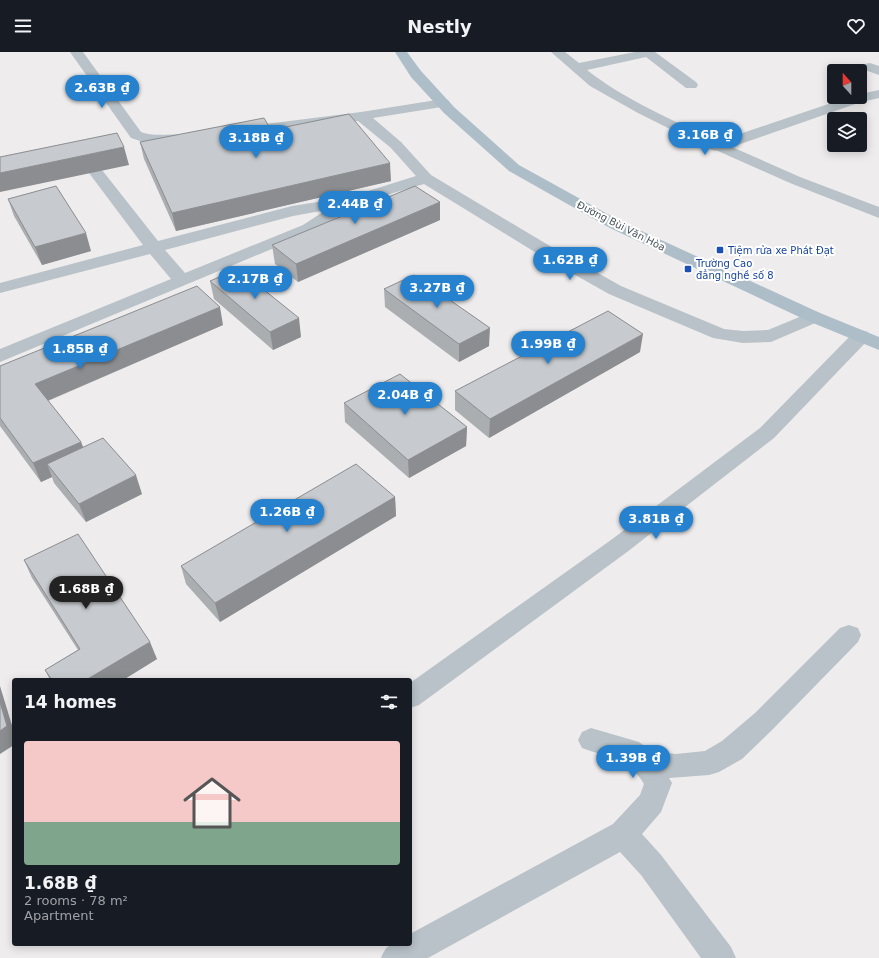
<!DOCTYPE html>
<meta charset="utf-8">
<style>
:root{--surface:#171b24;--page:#242831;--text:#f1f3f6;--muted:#9ea1a6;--line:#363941;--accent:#2682ce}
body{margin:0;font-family:"DejaVu Sans",sans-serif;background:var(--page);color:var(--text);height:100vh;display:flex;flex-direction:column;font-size:15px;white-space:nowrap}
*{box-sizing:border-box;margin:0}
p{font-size:13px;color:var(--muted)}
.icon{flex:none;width:22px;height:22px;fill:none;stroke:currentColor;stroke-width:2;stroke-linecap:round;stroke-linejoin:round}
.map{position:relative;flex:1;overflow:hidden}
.panel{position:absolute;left:12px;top:626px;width:400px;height:268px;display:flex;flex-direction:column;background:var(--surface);border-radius:4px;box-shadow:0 2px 10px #0003}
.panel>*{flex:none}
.needle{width:26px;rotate:339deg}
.buttons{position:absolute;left:827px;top:12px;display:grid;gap:8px}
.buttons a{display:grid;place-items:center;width:40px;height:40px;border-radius:4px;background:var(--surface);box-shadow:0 2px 10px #0003;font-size:20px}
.price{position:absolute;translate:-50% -34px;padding:0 9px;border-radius:14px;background:var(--accent);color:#fff;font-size:13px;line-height:26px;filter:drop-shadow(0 1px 2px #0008)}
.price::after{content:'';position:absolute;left:50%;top:24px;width:12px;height:9px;margin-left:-6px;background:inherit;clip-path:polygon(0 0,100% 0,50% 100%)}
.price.on{background:#222;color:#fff}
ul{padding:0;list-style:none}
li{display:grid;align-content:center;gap:8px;height:212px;padding:0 12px}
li+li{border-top:1px solid var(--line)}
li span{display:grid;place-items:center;height:124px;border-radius:4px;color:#555}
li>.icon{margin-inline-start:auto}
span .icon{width:72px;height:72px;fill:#fffc;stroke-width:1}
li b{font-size:17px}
h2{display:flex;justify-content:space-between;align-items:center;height:48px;padding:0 12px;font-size:17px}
header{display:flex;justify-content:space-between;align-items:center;height:52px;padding:0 12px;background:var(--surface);font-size:18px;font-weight:800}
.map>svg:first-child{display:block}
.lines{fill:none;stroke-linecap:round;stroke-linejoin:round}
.minor{fill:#b8c2c8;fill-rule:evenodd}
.major{fill:#adbec9;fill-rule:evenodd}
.wall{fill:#abaeb1}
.shaded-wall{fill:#8b8d90}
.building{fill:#c7cace;stroke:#8b8d90}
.transit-dot{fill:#1a4fb4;stroke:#fff;stroke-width:1.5}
.labels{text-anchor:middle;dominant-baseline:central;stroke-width:4;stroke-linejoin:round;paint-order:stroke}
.far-street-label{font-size:10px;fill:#465158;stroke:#fff}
.far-transit-label{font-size:10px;fill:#164399;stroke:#fff;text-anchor:start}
</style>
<header><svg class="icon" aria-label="menu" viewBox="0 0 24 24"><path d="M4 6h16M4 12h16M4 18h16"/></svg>Nestly<svg class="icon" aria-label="heart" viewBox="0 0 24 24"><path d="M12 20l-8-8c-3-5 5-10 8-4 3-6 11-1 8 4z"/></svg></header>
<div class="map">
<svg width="879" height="906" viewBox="0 0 879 906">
<rect width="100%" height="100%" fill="#eeecec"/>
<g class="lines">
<g class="minor">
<path d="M70 0H83L141 80C157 86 170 80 185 84L187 87 185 90 149 92 131 86Z"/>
<path d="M551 0H565L579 11 635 0H655L696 30 698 33 696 36H686L646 5 587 18C622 46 677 71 719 89L849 45H860V42L879 38V46L861 50 732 95 800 125 879 155V166L790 131 718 99 712 98 638 61 590 34Z"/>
<polygon points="870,11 879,14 879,23 865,18 863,15 865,12"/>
<path d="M443 47 448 48 450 51 448 54 373 66 401 90 431 123 550 194 621 234 724 277 743 279 768 278 814 259 820 261 823 265 820 269 771 290 743 291 713 286 609 242 538 202 424 132 349 154 348 158 315 179 0 310V297L171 227 150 202 0 241V231L143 193 89 121 92 118 97 116 102 118 158 189 292 154 349 145 416 124 391 96 358 69 240 83 235 82 233 79 235 76 361 60ZM326 158 303 173 185 221 165 198 293 164Z"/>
<polygon points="861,278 868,280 870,284 868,288 774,386 627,500 419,653 410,656 410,631 611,488 760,376 854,280"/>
<path d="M849 573 858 576 861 583 858 590 773 677 742 707 719 720 709 723 669 726 672 731 661 760 642 782 661 803 731 895 736 906H701L641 823 620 800 428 906H381C388 889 393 892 410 892V882L613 772 640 743 644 732C628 705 609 706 582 696L578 688 582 680 591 676 639 690 651 699 676 702 705 699 722 689 755 661 840 576Z"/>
</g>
<polygon class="major" points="395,0 407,0 421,19 454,55 519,113 622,170 820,261 879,285 879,298 808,269 610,176 509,119 444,61 411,25"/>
</g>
<g class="wall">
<polygon points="271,78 391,129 176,179 144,107 140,90"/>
<polygon points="8,147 91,199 42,213 14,164"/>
<polygon points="440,168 298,230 275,212 272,193"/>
<polygon points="210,229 301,285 273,298 214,247"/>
<polygon points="384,237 489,294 459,310 385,255"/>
<polygon points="223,273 48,349 81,390 83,395 142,442 86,470 54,431 52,425 41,430 0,374 0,314"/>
<polygon points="640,300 489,386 455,358 455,339"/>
<polygon points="344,351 467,375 466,394 409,426 345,370"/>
<polygon points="395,445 396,464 220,570 186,532 181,514"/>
<polygon points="24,508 157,607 123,628 50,628 45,618 78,598 32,526"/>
</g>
<g class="shaded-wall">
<polygon points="124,95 129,113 0,140 0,121"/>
<polygon points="390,111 391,129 176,179 172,161"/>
<polygon points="440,150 440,168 298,230 296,212"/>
<polygon points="86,181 91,199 42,213 35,195"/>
<polygon points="220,255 223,273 42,351 35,332"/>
<polygon points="299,266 301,285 273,298 270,280"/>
<polygon points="490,276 489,294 459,310 459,292"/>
<polygon points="643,282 640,300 489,386 490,367"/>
<polygon points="467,375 466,394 409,426 408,408"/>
<polygon points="81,390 88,408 47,412 52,425 41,430 33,411"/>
<polygon points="136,423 142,442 86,470 79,452"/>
<polygon points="395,445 396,464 220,570 215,551"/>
<polygon points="150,590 157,607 123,628 86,628"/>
<polygon points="0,634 14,680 14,693 0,702"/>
</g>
<g class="building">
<polygon points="349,62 390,111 172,161 140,90 264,66 271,78"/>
<polygon points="117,81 124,95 0,121 0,105"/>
<polygon points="56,134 86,181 35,195 8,147"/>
<polygon points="415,134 440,150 296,212 272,193"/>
<polygon points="238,217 299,266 270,280 210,229"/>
<polygon points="414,223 490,276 459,292 384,237"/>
<polygon points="197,234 220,255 35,332 81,390 33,411 0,366 0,314"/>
<polygon points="608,259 643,282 490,367 455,339"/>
<polygon points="400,322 467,375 408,408 344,351"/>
<polygon points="103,386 136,423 79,452 47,412"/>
<polygon points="356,412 395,445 215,551 181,514"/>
<polygon points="78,482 150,590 86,628 52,628 45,618 80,597 24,508"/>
<polygon points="0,650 7,674 0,679"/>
</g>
<g class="transit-dot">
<rect x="716" y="194" width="8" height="8" rx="2"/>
<rect x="684" y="213" width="8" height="8" rx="2"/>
</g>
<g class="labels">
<g class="far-street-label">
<text transform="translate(621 174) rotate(27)">Đường Bùi Văn Hòa</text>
</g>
<g class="far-transit-label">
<text x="728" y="198">Tiệm rửa xe Phát Đạt</text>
<text x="696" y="211">Trường Cao<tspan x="696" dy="12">đẳng nghề số 8</tspan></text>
</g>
</g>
</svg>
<div class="buttons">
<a><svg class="needle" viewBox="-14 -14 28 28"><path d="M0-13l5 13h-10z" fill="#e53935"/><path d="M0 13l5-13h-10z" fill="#9ea1a6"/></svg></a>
<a><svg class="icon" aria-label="layers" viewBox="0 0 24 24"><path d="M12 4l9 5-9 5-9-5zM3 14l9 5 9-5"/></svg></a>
</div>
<b class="price" style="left:102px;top:57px">2.63B ₫</b>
<b class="price" style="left:705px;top:104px">3.16B ₫</b>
<b class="price" style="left:256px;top:107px">3.18B ₫</b>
<b class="price" style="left:355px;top:173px">2.44B ₫</b>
<b class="price" style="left:570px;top:229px">1.62B ₫</b>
<b class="price" style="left:255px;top:248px">2.17B ₫</b>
<b class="price" style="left:437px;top:257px">3.27B ₫</b>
<b class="price" style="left:548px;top:313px">1.99B ₫</b>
<b class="price" style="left:80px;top:318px">1.85B ₫</b>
<b class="price" style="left:405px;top:364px">2.04B ₫</b>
<b class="price" style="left:287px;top:481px">1.26B ₫</b>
<b class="price" style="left:656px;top:488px">3.81B ₫</b>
<b class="price on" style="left:86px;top:558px">1.68B ₫</b>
<b class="price" style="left:633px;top:727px">1.39B ₫</b>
<section class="panel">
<h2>14 homes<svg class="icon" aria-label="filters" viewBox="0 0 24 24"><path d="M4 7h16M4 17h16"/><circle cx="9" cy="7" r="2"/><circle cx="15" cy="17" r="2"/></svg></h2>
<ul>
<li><span style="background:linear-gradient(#f6c9c9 65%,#7fa58c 0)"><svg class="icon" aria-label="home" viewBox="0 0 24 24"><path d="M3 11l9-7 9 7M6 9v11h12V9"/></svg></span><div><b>1.68B ₫</b><p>2 rooms · 78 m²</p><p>Apartment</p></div></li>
</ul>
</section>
</div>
